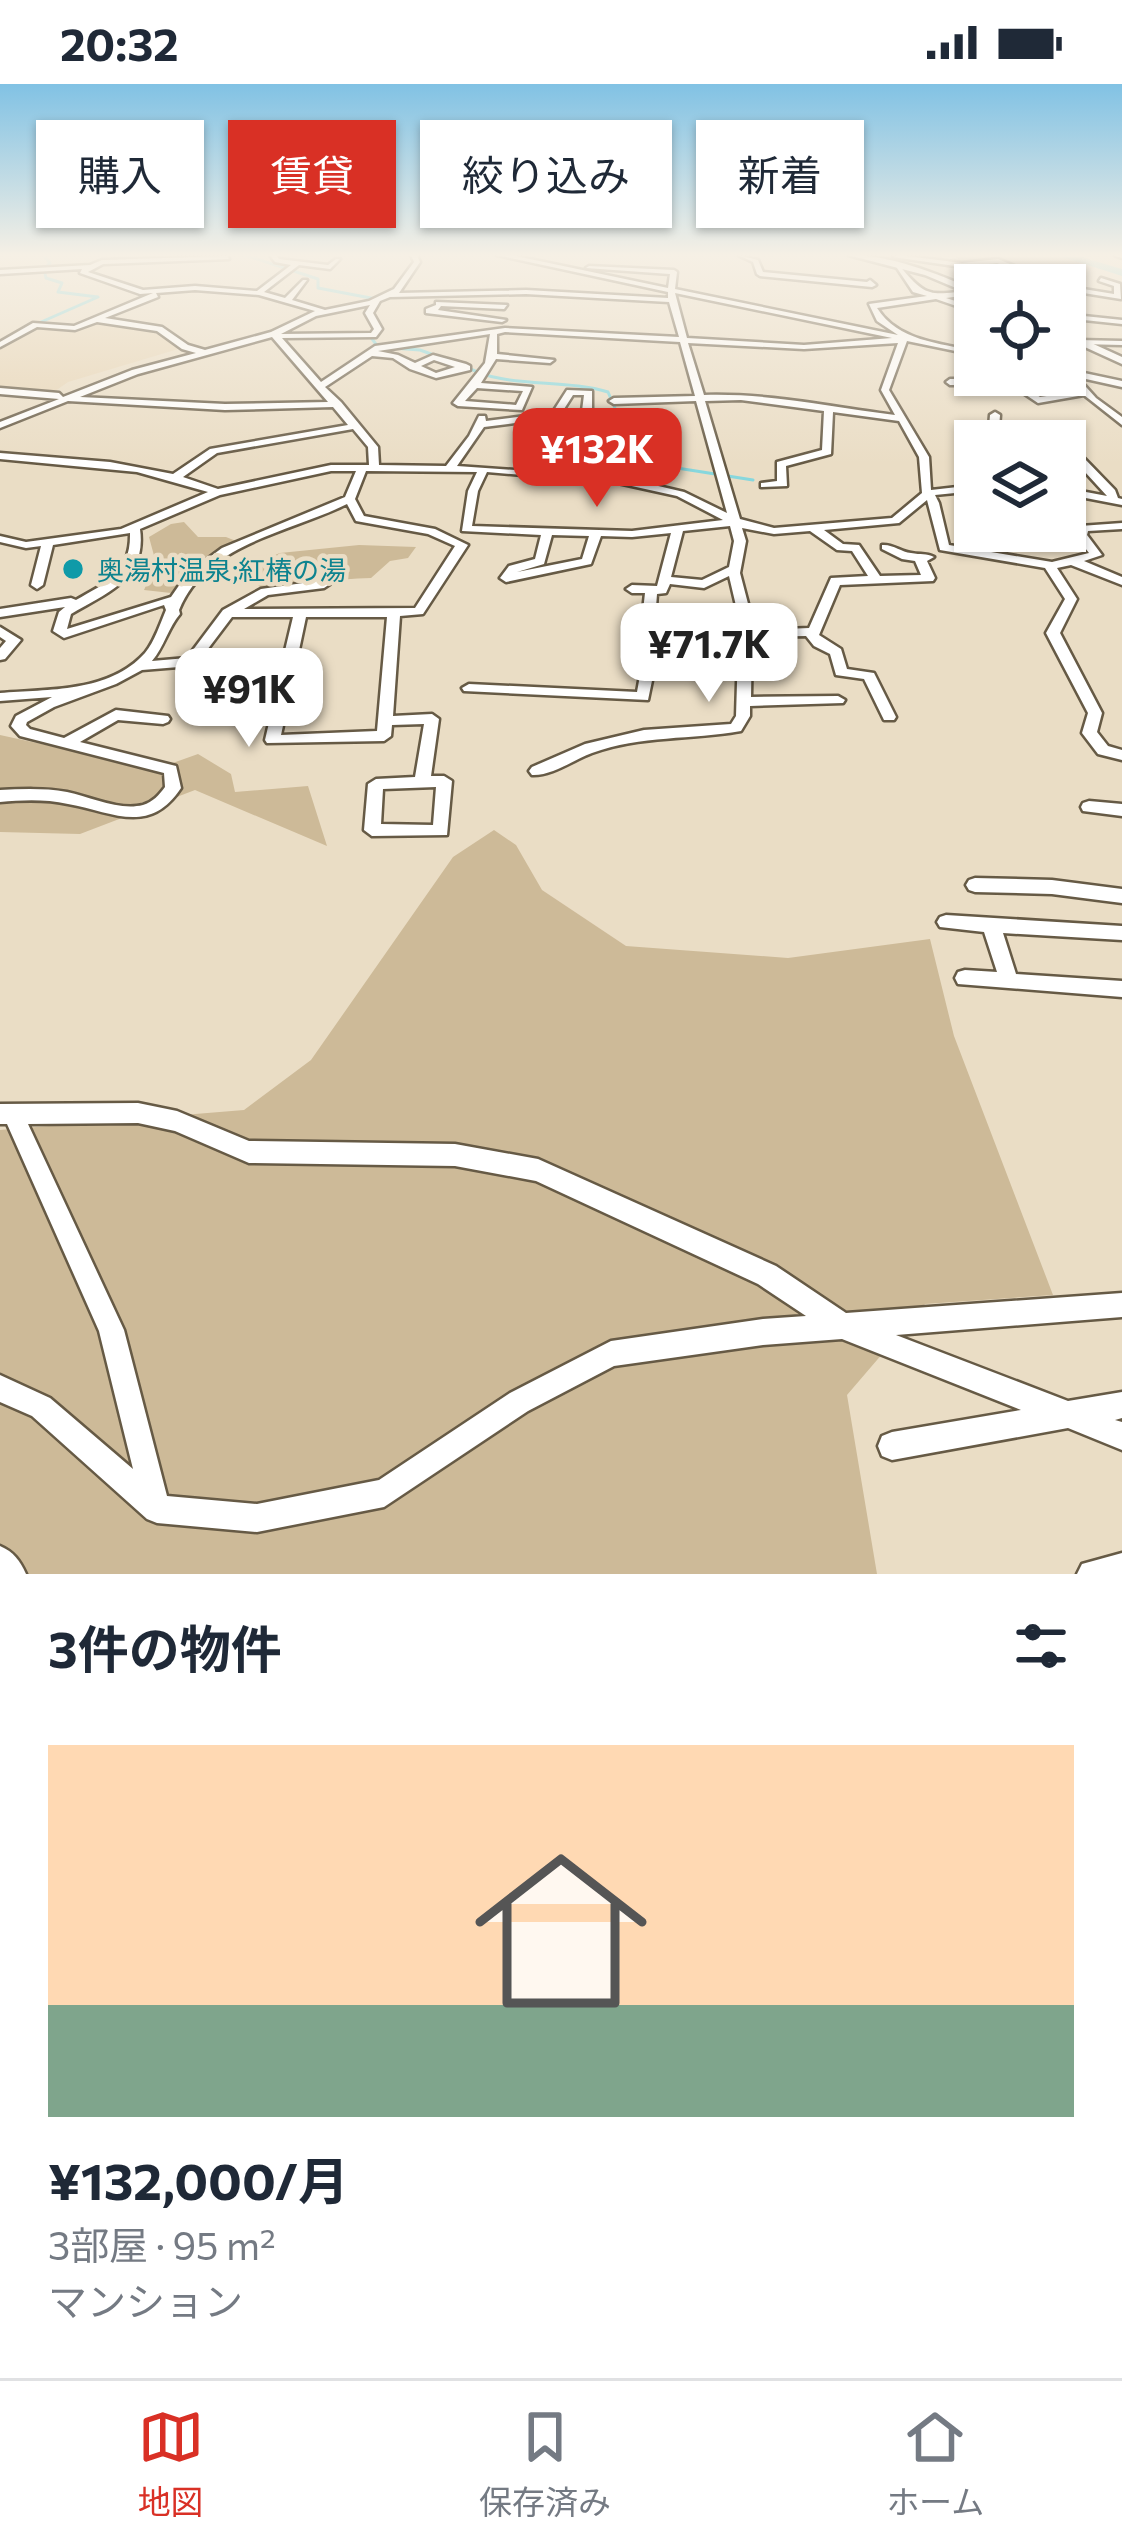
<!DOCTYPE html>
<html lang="ja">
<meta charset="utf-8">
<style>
:root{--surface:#fff;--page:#f6f6f7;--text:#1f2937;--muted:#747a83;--line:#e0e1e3;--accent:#d93025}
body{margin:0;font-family:Commissioner,"Noto Sans JP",sans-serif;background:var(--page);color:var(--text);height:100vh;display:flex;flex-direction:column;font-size:45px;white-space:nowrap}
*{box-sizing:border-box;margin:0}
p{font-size:39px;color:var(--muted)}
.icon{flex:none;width:66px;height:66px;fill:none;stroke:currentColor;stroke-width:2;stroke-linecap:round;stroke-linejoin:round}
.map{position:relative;height:1490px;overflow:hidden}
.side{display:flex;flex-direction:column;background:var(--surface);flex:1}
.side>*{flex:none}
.guide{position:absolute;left:36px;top:36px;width:1050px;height:108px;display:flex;gap:24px}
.controls{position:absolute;left:954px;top:180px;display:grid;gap:24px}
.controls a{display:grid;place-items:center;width:132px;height:132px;border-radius:0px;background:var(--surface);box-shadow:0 3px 9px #0004;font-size:60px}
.price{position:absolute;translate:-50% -102px;padding:0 27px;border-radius:24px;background:#fff;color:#222;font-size:39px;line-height:78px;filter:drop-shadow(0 3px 6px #0008)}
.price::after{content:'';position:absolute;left:50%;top:72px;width:36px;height:27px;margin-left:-18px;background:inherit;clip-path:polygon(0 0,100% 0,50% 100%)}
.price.on{background:var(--accent);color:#fff}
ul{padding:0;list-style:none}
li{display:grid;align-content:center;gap:24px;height:636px;padding:0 48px}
li span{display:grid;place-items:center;height:372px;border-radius:0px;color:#555}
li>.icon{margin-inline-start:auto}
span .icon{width:216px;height:216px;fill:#fffc;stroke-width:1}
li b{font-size:51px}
h2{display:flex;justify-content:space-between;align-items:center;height:144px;padding:0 48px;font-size:51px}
.pill{padding:0 42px;border-radius:0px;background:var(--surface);box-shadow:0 3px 9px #0004;font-size:42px;line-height:108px}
.pill.on{background:var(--accent);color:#fff}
.status{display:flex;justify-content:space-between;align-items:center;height:84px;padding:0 60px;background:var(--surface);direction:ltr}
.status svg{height:33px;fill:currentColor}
.menu{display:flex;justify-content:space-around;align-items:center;height:168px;border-top:3px solid var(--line);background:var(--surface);font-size:33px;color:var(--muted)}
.menu a{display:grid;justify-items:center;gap:6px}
.menu .on{color:var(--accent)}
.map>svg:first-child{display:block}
.built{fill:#e7d5b6}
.green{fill:#cdba98}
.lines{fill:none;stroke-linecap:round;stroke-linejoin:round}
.stream{stroke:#87d7dd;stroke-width:3}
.river{fill:#87d7dd;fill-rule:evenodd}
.minor-casing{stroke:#665a45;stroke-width:5}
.major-casing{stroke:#665a45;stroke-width:5}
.minor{fill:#fff;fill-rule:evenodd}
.major{fill:#fff;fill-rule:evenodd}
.culture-dot{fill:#0f9aa8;stroke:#eaddc5;stroke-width:4.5}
.labels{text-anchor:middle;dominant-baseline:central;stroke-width:9;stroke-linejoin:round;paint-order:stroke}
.far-culture-label{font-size:27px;fill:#0d838f;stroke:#eaddc5;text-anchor:start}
</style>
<div class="status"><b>20:32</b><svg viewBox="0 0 49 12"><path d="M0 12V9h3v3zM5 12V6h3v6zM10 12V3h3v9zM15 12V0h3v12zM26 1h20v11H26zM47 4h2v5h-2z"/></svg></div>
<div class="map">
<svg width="1122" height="1490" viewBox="0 0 1122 1490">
<rect width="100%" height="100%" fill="#eaddc5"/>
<polygon class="built" points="95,235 159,245 185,263 68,298 48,312 0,307 0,261 36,241 75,244"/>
<g class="green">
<polygon points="184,438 198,453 226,453 241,459 195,490 180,510 144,506 156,479 149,453 171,440"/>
<path d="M359 461 416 463 408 474 390 477 371 494C335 494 301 503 265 508L244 487 246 482 280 469Z"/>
<polygon points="0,651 156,685 198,670 231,690 235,708 308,702 327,762 195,706 80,750 0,748"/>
<polygon points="494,746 516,761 542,806 626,862 788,874 930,855 954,952 1053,1211 925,1220 847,1311 877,1490 0,1490 0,1046 244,1026 311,976 453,773"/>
</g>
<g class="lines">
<g class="stream">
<polyline points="245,171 318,195 318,204 376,215"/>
<polyline points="1074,175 1089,171"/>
<polyline points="366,229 375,245 370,252 378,263 420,266 442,274"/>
<polyline points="32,242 98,213 58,208 62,199 46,194 44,185 50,179 43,171"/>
<path d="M464 281C499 305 564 294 608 308L633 366 677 384 753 396"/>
</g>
<polygon class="river" points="1056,171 1074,171 1122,185 1122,192"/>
<g class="minor-casing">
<g id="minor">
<path d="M270 171H276L279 175 328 181 336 175H340L330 185 299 181 264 208 285 214 303 196H307L292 216 325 226 369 217 394 205 414 178 411 171H417L420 178 399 209 526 206 668 214V208L497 171H511L668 204 670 190 586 184 589 182 674 186 677 188 675 205 898 251 877 237 869 220 927 212 913 208 895 181H899C928 217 932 210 975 206V210L946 214 968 221 965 225 936 215 877 224C898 257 939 259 975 267V271L907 257 889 306 929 373 931 406 975 401V407L935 411 939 419 949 461 1052 478 1089 469 1075 451 1080 442 1122 439V445L1088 447 1087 451 1102 471 1084 477 1122 493V501L1071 481 1057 484 1077 515 1060 549 1102 629 1097 648 1108 662 1122 666V676L1098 670 1082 649 1088 629 1046 549 1065 515 1045 484 940 466 927 416 899 439 824 446 843 460 859 461 880 492 921 491 915 477 902 475 882 465V461C893 460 901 468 911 469 921 471 926 469 934 473L927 477 935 494 933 497 840 501 819 551 841 565 847 585 874 589 896 633 894 636H884L864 595 836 591 830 570 814 562 806 552 752 553 751 613 838 612 845 616 843 619 750 622V632L741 647C692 656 641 651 592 669 573 676 552 692 532 691L529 687 532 683 585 660 644 646 731 640 736 632 739 533 706 536 655 530 661 553 648 616 464 607 462 604 469 600 637 608 647 553 642 536 645 509H632L626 505 632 501 657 502 671 449 632 453 601 452 591 480 506 498 500 494 509 482 535 475 541 451 462 447 468 407 477 388 366 387 355 415 364 432 435 445 468 461 423 530 400 532 393 632 432 630 439 635 431 692H444L452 697 447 751 372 752 364 746 368 700 376 695 415 693 424 640 392 641 391 652 384 657 267 659 265 656 282 583 191 582 142 586 116 600 54 623 27 638 26 641 30 645 64 654 116 626 168 632 170 635 168 638 163 640 118 636 80 658 176 682 181 704C149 752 113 728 68 720 45 715 23 716 0 718V706C22 705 45 704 67 708 91 713 119 727 143 721 153 718 159 711 165 703L164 689 20 652 11 642 16 632 52 613 0 617V609C48 605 109 609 145 569 155 557 160 540 166 526L164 521 64 554 53 547 59 528 65 523 0 533V525L71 514 76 516C107 498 131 489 130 449L53 461 43 501 37 505 31 501 41 462 26 464 0 458V452L26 458 121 445 208 408 137 388 0 375V369L110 378 173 390 210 365 348 341 333 323 225 326 68 317 0 344V338L59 315 0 310V304L59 309 63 313 132 286 196 269 182 265 157 247 97 238 75 246 37 243 0 263V258L33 239 74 242 153 209 140 210 80 189 82 185 0 190V186L90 181 102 176 227 172 229 175 103 180 88 188 143 206 195 202 257 207 291 181 275 178ZM195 206 259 211 315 227 271 248 205 266 188 261 162 243 105 234 158 213 156 209ZM675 209 892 254 804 261 687 254ZM526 210 669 218 679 253 505 244 375 262 321 298 282 254 376 253 382 245 373 229 380 217 390 213ZM370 221 365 229 374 245 371 249 281 250 316 232ZM505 248 680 258 695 312 614 314 609 317 614 320 696 317 727 429 684 408 624 394 631 368 605 359 608 356 603 338 592 326V307L567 306 549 334 557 336 573 311H584L582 327 594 339 598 355 596 356 528 337V333L525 332 486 337 485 332H479L469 352 446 382 379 381 378 363 341 318 325 303 372 272 393 274 410 285 436 294 470 286V282L466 280 433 271 415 279 398 271 378 267 490 250 485 279 453 319 458 322 522 326 532 303 481 299 496 275 550 279 554 276 497 270V250ZM272 253 328 318 225 320 80 313 138 290ZM688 259 804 265 898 259 881 306 895 331C831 323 769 309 704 311ZM434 276 455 283 436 289 421 282ZM477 304 523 307 516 321 465 317ZM741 316 824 327 822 366 777 378V397L761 399V403L787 402 786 382 831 370 833 328 899 337 919 373 922 409 892 434 774 444 740 435 705 317ZM515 339 621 370 614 393 457 382 484 343ZM353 345 368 363 369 381H331L218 405 183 393 217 369ZM331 387H356L345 413 222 464 187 490 171 513 67 545 71 530C108 508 147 495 140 445L220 411ZM487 388 618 399 677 412 723 436 632 447 472 442 478 407ZM347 420 356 437 428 450 455 462 415 524 244 525 268 511 324 504 330 500 324 496 261 505 223 526 187 574 152 577C164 563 169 542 180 530L179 526C206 459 289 449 347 420ZM730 442 734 457 729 483 702 496 671 493 683 447ZM742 444 774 450 810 447 837 466 852 467 868 492 831 494 809 544 761 546 758 536 752 535 740 489 746 457ZM552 451 589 452 582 475 517 488 544 480ZM729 492 737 526 706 528 656 523 657 510 666 509 670 500 704 504ZM232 533H293L283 575 201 574ZM306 533H387L377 647 281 651ZM436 703 433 741 381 740 383 705Z"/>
<polygon points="738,171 758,176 763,188 867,198 870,196 876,201 872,203 760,192 757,190 753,178"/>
<polygon points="899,171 962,179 998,175 1060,201 1050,201 997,179 962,183 893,173"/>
<polygon points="1115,171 1122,171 1122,174 1116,172"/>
<polygon points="1101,194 1120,200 1121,215 1065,206 1065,202 1114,210 1114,202 1099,197"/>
<polygon points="436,218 507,221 504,225 441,222 438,226 506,236 502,238 426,229 426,225 436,221"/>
<polygon points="1065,230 1122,236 1122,240 1065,234"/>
<polygon points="1078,256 1122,257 1122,261 1081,260"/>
<polygon points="1070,286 1122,297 1122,303 1077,293 1096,314 1122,333 1122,341 1084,311 1038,319 1011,301 950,301 946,298 950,295 1013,295 1040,313 1080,307 1065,289"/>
<polygon points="995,328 1000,331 998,357 988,357 990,331"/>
<polygon points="1074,372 1082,372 1115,406 1118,414 1122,415 1122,421 1065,410 1065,404 1107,412 1074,376"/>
<polygon points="0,543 21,556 5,575 0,576 0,564 6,557 0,553"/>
<polygon points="1089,717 1122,720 1122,732 1083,727 1081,723 1083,719"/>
<polygon points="975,794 1052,796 1122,805 1122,819 1052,810 975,808 969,806 966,801 969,796"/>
<polygon points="946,831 1122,842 1122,856 1003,849 1016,890 1122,897 1122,913 958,900 955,894 958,888 965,886 997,888 984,848 940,843 937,838 940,833"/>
<path d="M138 1019 177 1027 249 1057 455 1060 538 1075 776 1182 846 1229 1122 1209V1233L896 1251 1068 1317 1122 1308V1334L1115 1336 1122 1338V1366L1068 1344 892 1376 882 1372 878 1362 882 1352 892 1348 1021 1326 842 1255 763 1261 614 1282 528 1327 384 1423 257 1448 157 1439 147 1435 32 1332 0 1318V1291L50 1314 133 1385 99 1247 7 1040H0V1020ZM138 1039 175 1047 249 1079 455 1082 536 1097 758 1200 806 1232 763 1235 611 1257 510 1309 379 1396 257 1420 167 1412 124 1246 28 1040Z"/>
<path d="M0 1462C14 1468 20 1477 26 1490H0Z"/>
<polygon points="1122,1469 1122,1490 1077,1490 1082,1480"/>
</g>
</g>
<g class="major-casing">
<g id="major">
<path d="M848 171C892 171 935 189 975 206V212L925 191Z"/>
<polygon points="1065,247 1122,273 1122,280 1065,254"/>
</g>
</g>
<use href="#minor" class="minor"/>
<use href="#major" class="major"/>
</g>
<linearGradient id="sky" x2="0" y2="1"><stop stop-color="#81c2e4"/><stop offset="0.45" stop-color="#f6f0e5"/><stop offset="1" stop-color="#f6f0e5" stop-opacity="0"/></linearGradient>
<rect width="1122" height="380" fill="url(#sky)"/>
<circle class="culture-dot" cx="73" cy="485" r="12"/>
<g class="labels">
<g class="far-culture-label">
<text x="97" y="485">奥湯村温泉;紅椿の湯</text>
</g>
</g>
</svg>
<div class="controls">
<a><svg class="icon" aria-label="locate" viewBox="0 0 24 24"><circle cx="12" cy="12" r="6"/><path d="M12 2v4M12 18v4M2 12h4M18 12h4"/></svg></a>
<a><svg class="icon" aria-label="layers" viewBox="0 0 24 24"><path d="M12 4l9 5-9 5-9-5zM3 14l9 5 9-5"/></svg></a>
</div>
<b class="price on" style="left:597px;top:426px">¥132K</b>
<b class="price" style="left:709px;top:621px">¥71.7K</b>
<b class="price" style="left:249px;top:666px">¥91K</b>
<div class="guide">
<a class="pill">購入</a>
<a class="pill on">賃貸</a>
<a class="pill">絞り込み</a>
<a class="pill">新着</a>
</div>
</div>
<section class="side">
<h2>3件の物件<svg class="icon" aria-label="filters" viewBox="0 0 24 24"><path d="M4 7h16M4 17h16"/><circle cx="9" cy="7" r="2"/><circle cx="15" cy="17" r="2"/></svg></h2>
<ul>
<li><span style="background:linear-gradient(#ffd9b3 70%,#7fa58c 0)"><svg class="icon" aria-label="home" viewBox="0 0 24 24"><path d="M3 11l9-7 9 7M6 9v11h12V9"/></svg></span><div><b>¥132,000/月</b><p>3部屋 · 95 m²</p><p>マンション</p></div></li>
</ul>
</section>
<nav class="menu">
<a class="on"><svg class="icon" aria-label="map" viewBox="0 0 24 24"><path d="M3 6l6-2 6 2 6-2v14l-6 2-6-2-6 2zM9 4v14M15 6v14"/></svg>地図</a>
<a><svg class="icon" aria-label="saved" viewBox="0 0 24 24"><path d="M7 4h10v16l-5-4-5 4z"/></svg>保存済み</a>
<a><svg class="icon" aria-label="home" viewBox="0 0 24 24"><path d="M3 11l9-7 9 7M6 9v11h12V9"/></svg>ホーム</a>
</nav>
